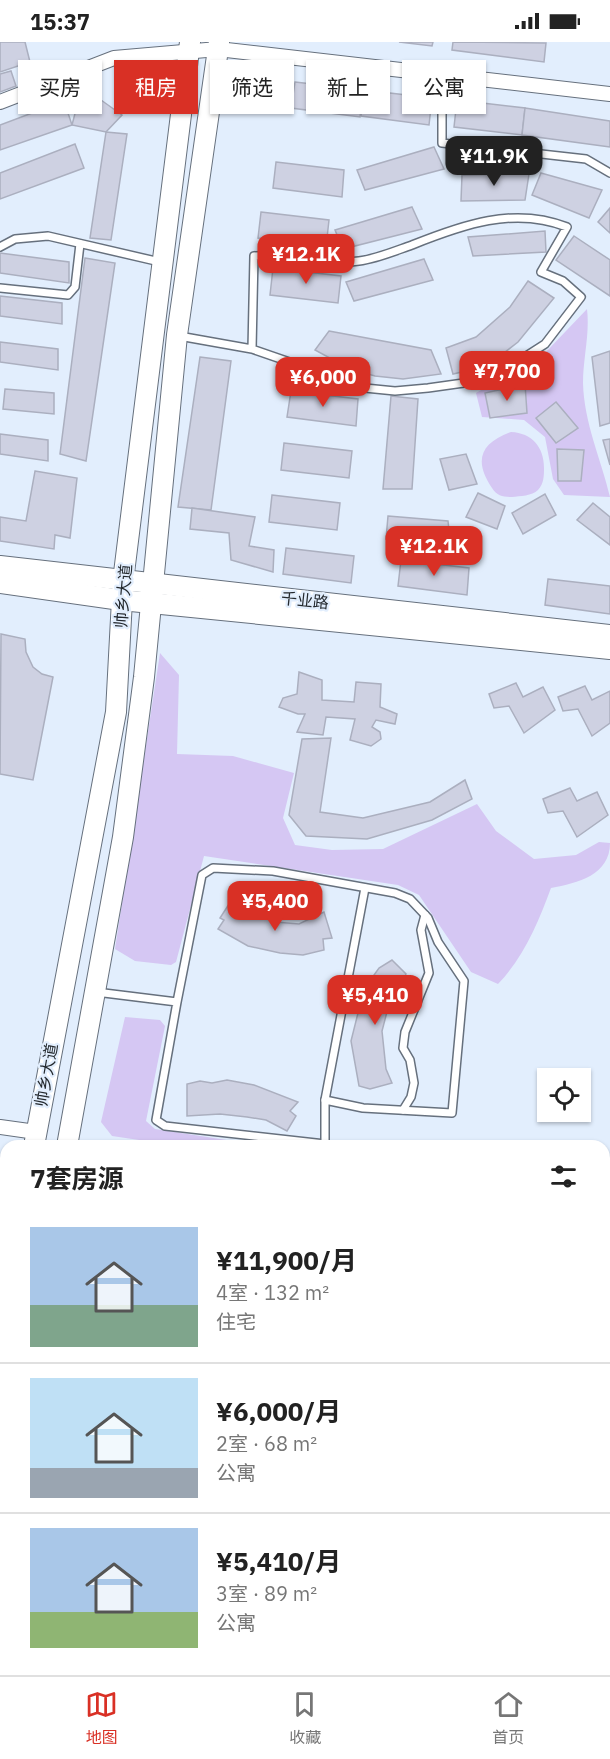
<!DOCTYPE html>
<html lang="zh">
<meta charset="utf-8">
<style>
:root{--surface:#fff;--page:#f2f2f2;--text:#222;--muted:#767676;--line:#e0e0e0;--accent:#d93025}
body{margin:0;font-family:"IBM Plex Sans","Noto Sans SC",sans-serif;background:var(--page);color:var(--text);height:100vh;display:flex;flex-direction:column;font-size:22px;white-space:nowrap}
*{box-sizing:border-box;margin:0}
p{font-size:20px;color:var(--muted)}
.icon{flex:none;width:33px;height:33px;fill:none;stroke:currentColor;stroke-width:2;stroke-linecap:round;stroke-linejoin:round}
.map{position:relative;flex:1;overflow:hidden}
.drawer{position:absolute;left:0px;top:1098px;width:610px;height:536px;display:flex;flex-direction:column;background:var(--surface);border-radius:18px 18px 0 0;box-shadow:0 2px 4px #0004}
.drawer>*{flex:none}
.banner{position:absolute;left:18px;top:18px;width:574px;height:54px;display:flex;gap:12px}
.controls{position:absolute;left:537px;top:1026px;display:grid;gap:12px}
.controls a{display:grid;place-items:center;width:54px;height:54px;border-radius:0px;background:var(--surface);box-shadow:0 2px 4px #0004;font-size:30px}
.price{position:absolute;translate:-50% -51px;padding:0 14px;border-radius:12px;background:var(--accent);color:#fff;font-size:20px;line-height:39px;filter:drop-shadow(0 2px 3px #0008)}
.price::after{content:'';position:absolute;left:50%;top:36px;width:18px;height:14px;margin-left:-9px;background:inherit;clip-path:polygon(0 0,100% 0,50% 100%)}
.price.selected{background:#222;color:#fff}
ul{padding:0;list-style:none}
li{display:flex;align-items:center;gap:18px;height:150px;padding:0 30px}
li+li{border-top:2px solid var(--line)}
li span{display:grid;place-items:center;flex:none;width:168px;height:120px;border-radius:0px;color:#555}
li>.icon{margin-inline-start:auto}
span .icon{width:72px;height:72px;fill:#fffc;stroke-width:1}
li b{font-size:26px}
h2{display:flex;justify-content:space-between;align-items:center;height:72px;padding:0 30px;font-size:26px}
.tag{padding:0 21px;border-radius:0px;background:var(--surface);box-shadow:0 2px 4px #0004;font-size:21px;line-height:54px}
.tag.selected{background:var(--accent);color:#fff}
.status{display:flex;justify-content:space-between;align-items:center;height:42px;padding:0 30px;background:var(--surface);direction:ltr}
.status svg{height:16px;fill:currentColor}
.tab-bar{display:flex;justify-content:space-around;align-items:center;height:84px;border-top:2px solid var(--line);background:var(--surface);font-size:16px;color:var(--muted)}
.tab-bar a{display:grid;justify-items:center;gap:3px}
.tab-bar .selected{color:var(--accent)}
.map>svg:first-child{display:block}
.green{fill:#d5c7f3}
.building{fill:#ced1e2;stroke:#abafbf;stroke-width:1.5}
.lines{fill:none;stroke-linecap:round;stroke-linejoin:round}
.lane-casing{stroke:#66707d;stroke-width:10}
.street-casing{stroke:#66707d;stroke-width:16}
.secondary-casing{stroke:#66707d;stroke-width:22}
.lane{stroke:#fff;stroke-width:7}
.street{stroke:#fff;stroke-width:14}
.secondary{stroke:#fff;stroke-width:20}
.labels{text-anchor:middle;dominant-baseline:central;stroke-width:4.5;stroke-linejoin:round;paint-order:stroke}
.street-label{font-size:16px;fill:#24292e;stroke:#e2eefd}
</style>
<div class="status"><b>15:37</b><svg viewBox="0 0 49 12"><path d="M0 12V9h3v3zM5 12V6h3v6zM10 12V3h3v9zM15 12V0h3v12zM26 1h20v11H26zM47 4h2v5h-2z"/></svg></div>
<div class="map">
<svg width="610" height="1633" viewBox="0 0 610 1633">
<rect width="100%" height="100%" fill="#e2eefd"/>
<g class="green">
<path d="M587 267C590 292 583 316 583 341 584 381 601 417 610 455L564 453 553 437 545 395 524 378 482 375 476 351 544 312Z"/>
<path d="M511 390C532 391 544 405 544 426 544 433 544 442 538 448 532 454 520 454 512 455 503 455 497 454 492 446 473 418 481 401 511 390Z"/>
<path d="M160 611 179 633 177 712 233 714 294 731 283 776 295 803 332 808 383 807 477 762 496 789 534 817 576 813 599 800 610 801C610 833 578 841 551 846 538 881 524 915 498 942L471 930 419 853 398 843 204 814 176 920 171 923 135 919 115 907Z"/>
<polygon points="125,975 160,978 165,984 146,1079 155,1087 265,1104 180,1104 112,1094 101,1080"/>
</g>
<g class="building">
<polygon points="0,0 25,0 30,20 0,30"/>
<polygon points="399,0 433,0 432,4"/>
<polygon points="453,0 546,1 544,20 452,8"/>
<polygon points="11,29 16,44 0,50 0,32"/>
<polygon points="295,40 363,48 360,75 291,66"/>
<polygon points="364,48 432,56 429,83 361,74"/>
<polygon points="94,53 122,73 106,90 72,83 78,60"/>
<polygon points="457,58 525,66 522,93 454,85"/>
<polygon points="64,59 72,83 0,108 0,83"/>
<polygon points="525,66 610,79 610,105 522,93"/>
<polygon points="106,90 127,92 111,198 90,196"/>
<polygon points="75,102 84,126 0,157 0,131"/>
<polygon points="434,105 444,127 365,148 357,128"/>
<polygon points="276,120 344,128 342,155 273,146"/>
<polygon points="541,131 602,148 589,176 532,153"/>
<polygon points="529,132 525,158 461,159 462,133"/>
<polygon points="412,165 422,187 343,207 335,188"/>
<polygon points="610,166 610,191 598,180"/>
<polygon points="261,170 329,178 326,205 258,196"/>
<polygon points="545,189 546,210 473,214 468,195"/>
<polygon points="574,194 610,218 610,254 556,218"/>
<polygon points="0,211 69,220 69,241 0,231"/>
<polygon points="85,216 115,221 86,419 60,412"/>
<polygon points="424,217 433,238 354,259 346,240"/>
<polygon points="273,226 341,234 338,261 270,253"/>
<polygon points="528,239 554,256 518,300 487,324 453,332 446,306 476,295 510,265"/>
<polygon points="0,254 62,261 62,282 0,274"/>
<polygon points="329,289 431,308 441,332 403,337 375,334 350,327 315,308"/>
<polygon points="0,300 58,307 58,328 0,320"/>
<polygon points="610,309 610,381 600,384 592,315"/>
<polygon points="200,315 231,319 211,468 178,465"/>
<polygon points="525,342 527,371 490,376 485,351"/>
<polygon points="5,347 54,351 54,372 3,367"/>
<polygon points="291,349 358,357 356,384 287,375"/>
<polygon points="391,354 418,357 412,447 383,447"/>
<polygon points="556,360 578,386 556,401 536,376"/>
<polygon points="0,392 48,398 48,419 0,412"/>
<polygon points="610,397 610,423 603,398"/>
<polygon points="284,401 352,409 349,436 281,428"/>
<polygon points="557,407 584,408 581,439 558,439"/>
<polygon points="466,412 477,442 449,448 440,417"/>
<polygon points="35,429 77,436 70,496 55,493 54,507 0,499 0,475 26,479"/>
<polygon points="478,451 505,464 497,487 466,475"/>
<polygon points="545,452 556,473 523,492 512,471"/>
<polygon points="272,453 340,461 337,488 269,480"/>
<polygon points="593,461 610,475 610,503 577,478"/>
<polygon points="192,466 255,475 249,504 274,508 273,530 231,518 229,491 190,487"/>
<polygon points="388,474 448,479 450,498 386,497"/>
<polygon points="286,506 354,514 351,541 283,532"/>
<polygon points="401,518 469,526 467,553 398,544"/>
<polygon points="548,537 610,544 610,572 545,563"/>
<polygon points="1,592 25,597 26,610 33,625 42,632 53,635 33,738 0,732"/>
<polygon points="299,630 322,638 322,658 354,660 356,640 381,642 380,665 397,672 395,682 376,678 372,685 380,690 381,697 371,704 350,698 355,677 326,675 323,693 297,690 305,672 298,672 279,665 283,656 297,652"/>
<polygon points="516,641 523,655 543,645 555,668 524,691 509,664 494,666 489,652"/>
<polygon points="585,644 592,658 610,649 610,681 592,694 578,667 563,669 558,655"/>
<polygon points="331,696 320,770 363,776 430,760 465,738 472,757 432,778 367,797 306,794 289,773 302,697"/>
<polygon points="570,746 577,759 597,750 608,773 577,795 563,769 548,771 543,757"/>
<polygon points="231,859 275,880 299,882 324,870 332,896 323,897 324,908 303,913 280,911 248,904 218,887 224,878 220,876"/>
<polygon points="392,918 406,932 388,966 382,989 386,1027 392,1041 370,1047 359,1044 351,999 364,947 379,926"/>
<polygon points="227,1038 254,1043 298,1060 290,1069 296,1074 287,1089 266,1078 247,1075 220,1072 187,1074 187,1042 200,1039 212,1041"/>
<polygon points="604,1571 610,1574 610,1597 604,1594"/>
<polygon points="604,1618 610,1621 610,1633 591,1633 581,1628 604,1628"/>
</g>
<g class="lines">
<g class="lane-casing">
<g id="lane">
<polyline points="442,32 442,101 586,117 610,131"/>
<polyline points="0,205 15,197 48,194 160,220"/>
<polyline points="0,246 68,253 75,245 80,202"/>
<path d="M179 294 252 307 365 346 395 349 428 346 485 338 509 325 545 302 581 255 563 239 541 230 567 185C514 164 462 183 412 203 395 209 376 217 359 219 324 224 289 211 254 214L252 307"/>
<polyline points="96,950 177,960 202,833 213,826 273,829 395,851 410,857 428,876 438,900 464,939 452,1071 363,1066 325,1058 325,1102 165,1084 156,1078 177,960"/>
<polyline points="325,1058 365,846"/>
<polyline points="403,1068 411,1055 414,1041 410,1018 403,1006 405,990 429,931 421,888 425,873"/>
<polyline points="604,1551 610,1534"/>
<polyline points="324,1628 327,1633"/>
<polyline points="520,1633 536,1628"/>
</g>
</g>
<g class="street-casing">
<g id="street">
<polyline points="0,60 114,16 218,7 610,52"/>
<polyline points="0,1085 36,1090"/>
<polyline points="604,1170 610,1170"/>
</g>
</g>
<g class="secondary-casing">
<g id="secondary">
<polyline points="0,524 610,593"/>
<polyline points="0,541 121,558 610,607"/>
<polyline points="34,1104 116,670 123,539 190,0"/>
<polyline points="67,1104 123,795 144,635 177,293 219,0"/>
<polyline points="0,1350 6,1306"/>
<polyline points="604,1393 610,1393"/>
<polyline points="0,1566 6,1528"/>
</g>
</g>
<use href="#lane" class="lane"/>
<use href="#street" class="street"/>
<use href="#secondary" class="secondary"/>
</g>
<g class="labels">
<g class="street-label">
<text transform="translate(123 554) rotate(-85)">帅乡大道</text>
<text transform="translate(305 558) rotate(6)">千业路</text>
<text transform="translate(46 1033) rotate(-80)">帅乡大道</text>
</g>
</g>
</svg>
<div class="controls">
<a><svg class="icon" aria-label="locate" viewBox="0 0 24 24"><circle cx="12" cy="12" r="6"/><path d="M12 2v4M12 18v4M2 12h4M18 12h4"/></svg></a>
</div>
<b class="price selected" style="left:494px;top:145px">¥11.9K</b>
<b class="price" style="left:306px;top:243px">¥12.1K</b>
<b class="price" style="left:507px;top:360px">¥7,700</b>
<b class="price" style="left:323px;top:366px">¥6,000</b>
<b class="price" style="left:434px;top:535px">¥12.1K</b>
<b class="price" style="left:275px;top:890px">¥5,400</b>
<b class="price" style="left:375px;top:984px">¥5,410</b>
<div class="banner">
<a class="tag">买房</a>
<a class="tag selected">租房</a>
<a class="tag">筛选</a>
<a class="tag">新上</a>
<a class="tag">公寓</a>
</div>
<section class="drawer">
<h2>7套房源<svg class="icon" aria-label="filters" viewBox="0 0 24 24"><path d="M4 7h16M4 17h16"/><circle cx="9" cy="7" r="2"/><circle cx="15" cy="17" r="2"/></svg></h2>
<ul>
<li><span style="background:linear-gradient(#a9c7e8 65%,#7fa58c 0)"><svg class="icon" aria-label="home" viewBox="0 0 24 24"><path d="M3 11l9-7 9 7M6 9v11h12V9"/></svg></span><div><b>¥11,900/月</b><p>4室 · 132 m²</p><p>住宅</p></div></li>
<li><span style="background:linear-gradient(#bfe0f5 75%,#9aa5b1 0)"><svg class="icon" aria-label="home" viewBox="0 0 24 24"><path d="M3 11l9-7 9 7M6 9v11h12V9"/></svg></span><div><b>¥6,000/月</b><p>2室 · 68 m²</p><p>公寓</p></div></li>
<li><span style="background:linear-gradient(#a9c7e8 70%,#8fb573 0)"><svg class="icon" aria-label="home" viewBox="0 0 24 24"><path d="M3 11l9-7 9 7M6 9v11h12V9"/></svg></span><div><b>¥5,410/月</b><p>3室 · 89 m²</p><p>公寓</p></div></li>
</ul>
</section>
</div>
<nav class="tab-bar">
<a class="selected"><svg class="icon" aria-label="map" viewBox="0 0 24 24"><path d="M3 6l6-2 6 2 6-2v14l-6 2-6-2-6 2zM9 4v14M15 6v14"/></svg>地图</a>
<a><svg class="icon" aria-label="saved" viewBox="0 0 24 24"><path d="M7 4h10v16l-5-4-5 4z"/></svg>收藏</a>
<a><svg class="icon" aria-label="home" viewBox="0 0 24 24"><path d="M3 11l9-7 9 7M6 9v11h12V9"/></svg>首页</a>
</nav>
